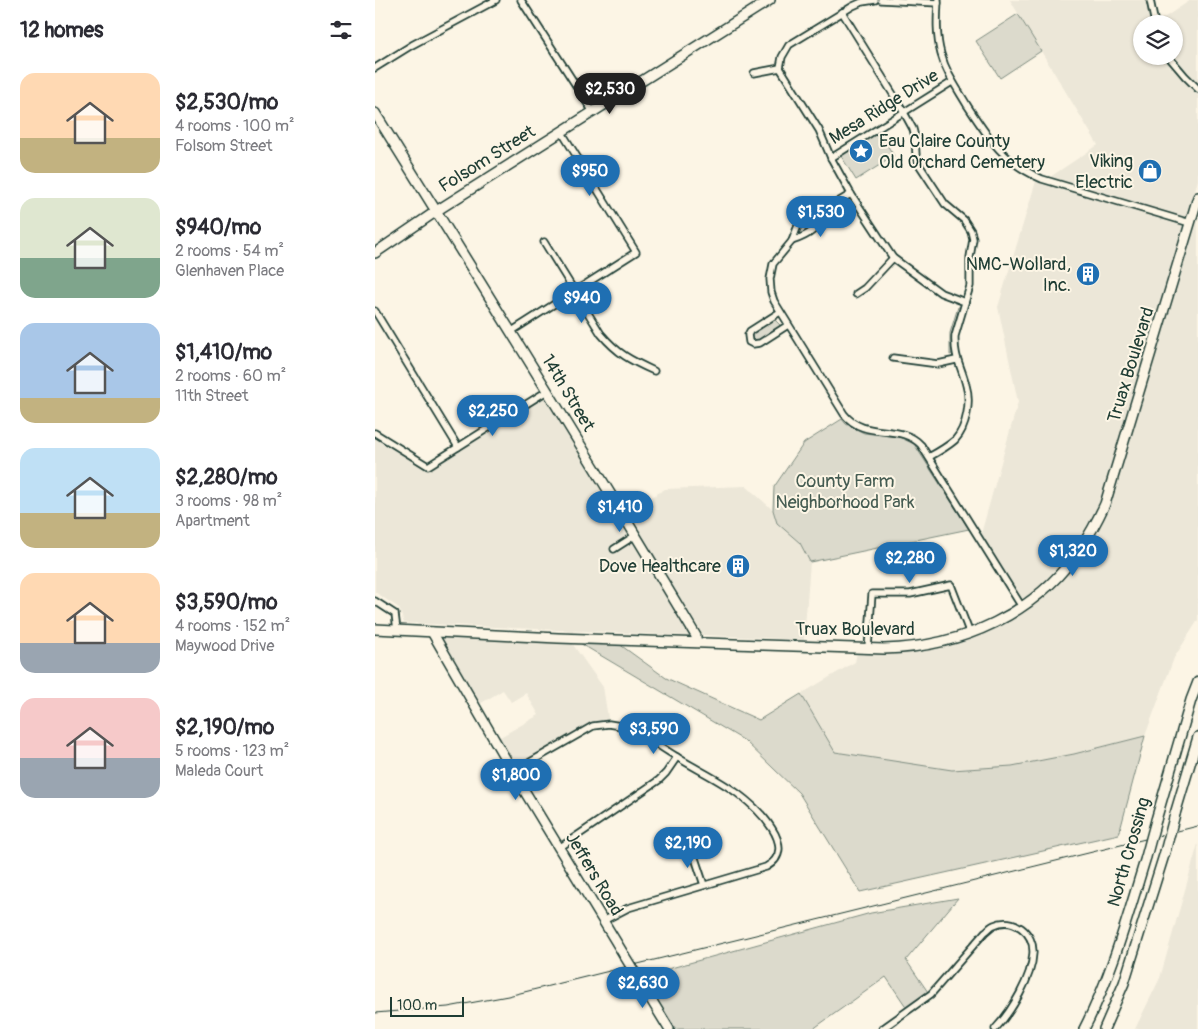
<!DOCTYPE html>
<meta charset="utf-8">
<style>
:root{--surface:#fff;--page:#f2f2f3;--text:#2b2b33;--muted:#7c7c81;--accent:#1f6fb2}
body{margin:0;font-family:Pangolin,sans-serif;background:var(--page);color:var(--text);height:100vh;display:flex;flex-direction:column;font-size:19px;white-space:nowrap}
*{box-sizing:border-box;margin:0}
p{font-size:16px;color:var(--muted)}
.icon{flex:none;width:28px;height:28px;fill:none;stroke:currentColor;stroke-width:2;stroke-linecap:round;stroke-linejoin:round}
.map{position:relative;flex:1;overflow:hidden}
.drawer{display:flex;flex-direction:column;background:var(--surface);width:375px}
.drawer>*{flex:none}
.fabs{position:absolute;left:758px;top:15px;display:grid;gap:10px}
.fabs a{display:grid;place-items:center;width:50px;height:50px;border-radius:50%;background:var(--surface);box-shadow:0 1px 4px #0004;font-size:25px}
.scale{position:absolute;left:15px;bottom:12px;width:74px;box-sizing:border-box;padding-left:5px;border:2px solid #1f3d34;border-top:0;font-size:14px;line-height:18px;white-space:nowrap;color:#1f3d34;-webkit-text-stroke:4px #fcf5e5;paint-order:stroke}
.price{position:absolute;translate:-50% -42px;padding:0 11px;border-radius:18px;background:var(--accent);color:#fff;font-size:16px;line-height:32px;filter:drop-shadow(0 1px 2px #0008)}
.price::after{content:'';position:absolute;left:50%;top:30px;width:15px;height:11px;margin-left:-8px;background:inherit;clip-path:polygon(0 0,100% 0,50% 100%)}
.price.active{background:#222;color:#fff}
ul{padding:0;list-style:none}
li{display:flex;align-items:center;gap:15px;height:125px;padding:0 20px}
li span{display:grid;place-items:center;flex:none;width:140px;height:100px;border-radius:15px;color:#555}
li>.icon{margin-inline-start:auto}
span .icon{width:60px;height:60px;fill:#fffc;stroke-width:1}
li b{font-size:21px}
h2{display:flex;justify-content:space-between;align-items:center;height:60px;padding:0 20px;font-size:21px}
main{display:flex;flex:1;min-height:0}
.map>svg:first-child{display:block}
.built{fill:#ece7d8}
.green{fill:#dcdacc;stroke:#7e8c80}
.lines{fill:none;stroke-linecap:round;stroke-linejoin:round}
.street-casing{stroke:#1f3d34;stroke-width:9}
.secondary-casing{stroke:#1f3d34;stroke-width:12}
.primary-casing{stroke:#1f3d34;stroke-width:12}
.street{stroke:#fcf5e5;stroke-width:5.5}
.secondary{stroke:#fcf5e5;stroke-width:9}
.primary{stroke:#fcf5e5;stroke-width:9}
.rail{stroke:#1f3d34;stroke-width:1}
.secondary-bridge-casing{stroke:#1f3d34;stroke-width:12;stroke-linecap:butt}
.primary-bridge-casing{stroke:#1f3d34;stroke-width:12;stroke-linecap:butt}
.secondary-bridge{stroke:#fcf5e5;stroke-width:9}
.primary-bridge{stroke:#fcf5e5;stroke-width:9}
.labels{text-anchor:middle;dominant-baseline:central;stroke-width:4;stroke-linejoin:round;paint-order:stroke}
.street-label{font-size:18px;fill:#1f3d34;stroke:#fcf5e5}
.poi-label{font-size:18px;fill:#1f3d34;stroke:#fcf5e5;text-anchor:end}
.park-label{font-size:18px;fill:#455c52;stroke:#fcf5e5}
</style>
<main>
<section class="drawer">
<h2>12 homes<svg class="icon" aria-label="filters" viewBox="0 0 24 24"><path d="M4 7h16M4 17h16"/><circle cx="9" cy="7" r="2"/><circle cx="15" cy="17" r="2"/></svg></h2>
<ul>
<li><span style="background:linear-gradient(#ffd9b3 65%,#c2b280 0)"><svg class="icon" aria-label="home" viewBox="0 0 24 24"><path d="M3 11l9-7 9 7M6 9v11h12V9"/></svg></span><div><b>$2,530/mo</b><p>4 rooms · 100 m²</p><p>Folsom Street</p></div></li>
<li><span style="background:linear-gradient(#dfe7d0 60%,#7fa58c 0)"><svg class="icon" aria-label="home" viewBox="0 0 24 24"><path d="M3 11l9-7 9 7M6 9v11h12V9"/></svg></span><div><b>$940/mo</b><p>2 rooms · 54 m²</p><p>Glenhaven Place</p></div></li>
<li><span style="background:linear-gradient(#a9c7e8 75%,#c2b280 0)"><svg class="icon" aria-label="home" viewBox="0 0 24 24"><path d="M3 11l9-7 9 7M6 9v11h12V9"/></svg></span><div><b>$1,410/mo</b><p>2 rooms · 60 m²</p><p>11th Street</p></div></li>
<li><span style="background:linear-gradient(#bfe0f5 65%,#c2b280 0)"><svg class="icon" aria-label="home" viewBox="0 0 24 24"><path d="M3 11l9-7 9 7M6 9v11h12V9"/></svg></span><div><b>$2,280/mo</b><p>3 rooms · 98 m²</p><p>Apartment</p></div></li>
<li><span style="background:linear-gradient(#ffd9b3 70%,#9aa5b1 0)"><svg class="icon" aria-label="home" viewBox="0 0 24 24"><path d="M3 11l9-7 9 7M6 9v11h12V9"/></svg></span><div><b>$3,590/mo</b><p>4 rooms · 152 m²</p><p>Maywood Drive</p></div></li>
<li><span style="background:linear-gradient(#f6c9c9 60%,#9aa5b1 0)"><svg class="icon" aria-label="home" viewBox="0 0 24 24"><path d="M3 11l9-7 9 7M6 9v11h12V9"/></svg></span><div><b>$2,190/mo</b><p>5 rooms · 123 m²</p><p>Maleda Court</p></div></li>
</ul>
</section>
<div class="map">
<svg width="823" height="1029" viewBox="0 0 823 1029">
<rect width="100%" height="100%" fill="#fcf5e5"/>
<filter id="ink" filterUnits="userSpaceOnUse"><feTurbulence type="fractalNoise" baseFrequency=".02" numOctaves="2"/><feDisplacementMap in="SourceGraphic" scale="10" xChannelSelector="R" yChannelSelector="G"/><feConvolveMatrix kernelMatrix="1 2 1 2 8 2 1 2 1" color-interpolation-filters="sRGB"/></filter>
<g filter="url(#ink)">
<g class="built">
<polygon points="635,0 771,0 776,24 766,24 766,56 789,56 796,68 823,94 823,180 732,482 720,513 691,559 665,586 652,597 647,598 606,534 643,402 623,307 661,181 669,183 678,175 723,145"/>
<polygon points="816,0 823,0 823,83 798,56 799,24 784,24 784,21"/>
<polygon points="823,211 823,620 799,658 770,736 699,754 637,766 577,770 460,752 426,694 480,662 482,653 543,652 580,645 629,624 653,609 675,591 692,573 709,551 722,530 734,503 742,482"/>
<polygon points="170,397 317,636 29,623 24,608 0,592 0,439 54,470"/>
<polygon points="371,486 398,510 402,523 425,543 435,562 429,640 328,635 252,512 290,489"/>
<polygon points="63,635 196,642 228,687 234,724 225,725 138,772 120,740 164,715 151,693 136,702 128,690 103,705"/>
<polygon points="823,844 823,1029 760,1029 785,978"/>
</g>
<g class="green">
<polygon points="643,14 666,51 625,78 601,41"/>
<polygon points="504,132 519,156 481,180 466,156"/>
<path d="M448 213C443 226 434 232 421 237 427 221 431 217 448 213Z"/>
<polygon points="583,307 585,307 577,333 577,354 575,355 575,333"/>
<polygon points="399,319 405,325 405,327 383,342 377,341 375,336 377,333"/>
<polygon points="467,419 471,424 489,433 524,437 539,444 594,529 435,562 425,543 402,523 398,510 399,487 429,443"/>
<polygon points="203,642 244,644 291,678 384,720 426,694 460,752 577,770 637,766 699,754 770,736 744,834 485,892 424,793 370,741"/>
<polygon points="583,898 531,960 553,992 532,1008 511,977 438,1029 298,1029 267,976 496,913"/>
</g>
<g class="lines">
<g class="street-casing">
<g id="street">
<polyline points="146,0 218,112"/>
<polyline points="500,0 487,2 478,6 414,45 407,57 405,68 444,130 456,158 476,194 518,258 566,293 590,302"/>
<polyline points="506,0 563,3"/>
<path d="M563 0C562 18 561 36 566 54 571 73 582 88 592 105 614 139 629 163 667 179L815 223"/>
<polyline points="775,0 780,24"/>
<path d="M467 12 526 107 538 129 540 137 541 155 545 166 570 204 589 220 596 231 598 239 595 257V286L580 336C579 358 586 365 591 385 596 401 592 427 580 440 572 447 563 452 554 457"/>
<polyline points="793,56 810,76 823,89"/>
<polyline points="0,68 37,45 121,0"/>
<polyline points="379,73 405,68"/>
<polyline points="456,158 577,82"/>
<path d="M476 194 451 209 440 212 431 217 424 223 417 241 398 264 395 279 396 292 399 301 469 414C490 441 525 422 546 445L647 607"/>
<path d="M417 241C435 235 445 228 451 209"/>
<path d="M169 242 226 334C243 354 255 360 279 371"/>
<polyline points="481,294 490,288 518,258"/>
<polyline points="0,311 83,447"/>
<polyline points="405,312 375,331 373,335 374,342 378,344 385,343 413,325"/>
<polyline points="137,331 261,252 186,131"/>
<polyline points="518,358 563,364 581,360"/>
<polyline points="0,433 53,466 172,391"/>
<polyline points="239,549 261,535"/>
<polyline points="0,601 20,614 22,630"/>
<polyline points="493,648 497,594 535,594 576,585 595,634"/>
<path d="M138 772 218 726 234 724 252 727C270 735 285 747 302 757 321 769 343 779 362 793 381 807 426 848 391 867L253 908 228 921"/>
<polyline points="311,844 318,852 329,885"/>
<polyline points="184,848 284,780 291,773 302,757"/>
<path d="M507 1029 556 994 610 932C613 930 616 926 619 925 639 916 659 933 658 953 657 978 636 1012 620 1029"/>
</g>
</g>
<g class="secondary-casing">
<g id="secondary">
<path d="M0 113C108 286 216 460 321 636V642"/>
<polyline points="0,253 66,208 395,0"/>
<path d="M0 629 183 638 509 649C587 647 662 614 706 547 716 533 723 519 730 504L823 197"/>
<polyline points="57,632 138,772 249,955"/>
<polyline points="263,978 294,1029"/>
</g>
</g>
<g class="primary-casing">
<g id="primary">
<polyline points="800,814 823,737"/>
<polyline points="781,820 816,700 823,682"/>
<path d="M709 1029C737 975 753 915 771 857"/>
<polyline points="729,1029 749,983 790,852"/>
</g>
</g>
<use href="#street" class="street"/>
<use href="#secondary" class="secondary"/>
<use href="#primary" class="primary"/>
<polyline class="rail" points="0,1013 73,1007 133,996 823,826"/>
<g class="secondary-bridge-casing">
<polyline id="secondary-bridge" points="249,955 263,978"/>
</g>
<g class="primary-bridge-casing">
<g id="primary-bridge">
<polyline points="790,852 800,814"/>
<polyline points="771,857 781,820"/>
</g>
</g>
<use href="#secondary-bridge" class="secondary-bridge"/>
<use href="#primary-bridge" class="primary-bridge"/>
</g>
</g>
<defs>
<g id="sight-disc" transform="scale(1.25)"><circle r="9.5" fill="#1f6fb2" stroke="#fcf5e5"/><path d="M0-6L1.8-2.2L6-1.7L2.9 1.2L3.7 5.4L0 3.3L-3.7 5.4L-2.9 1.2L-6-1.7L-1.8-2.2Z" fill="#fff"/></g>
<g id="shop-disc" transform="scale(1.25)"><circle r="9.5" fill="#1f6fb2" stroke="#fcf5e5"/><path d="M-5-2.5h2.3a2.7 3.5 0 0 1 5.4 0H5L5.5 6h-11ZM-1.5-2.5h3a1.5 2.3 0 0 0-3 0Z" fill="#fff"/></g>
<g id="building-disc" transform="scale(1.25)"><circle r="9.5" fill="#1f6fb2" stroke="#fcf5e5"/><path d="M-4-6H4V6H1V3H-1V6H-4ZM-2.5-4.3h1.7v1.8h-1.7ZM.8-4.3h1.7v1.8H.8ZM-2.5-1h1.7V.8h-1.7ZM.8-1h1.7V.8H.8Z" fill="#fff"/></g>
</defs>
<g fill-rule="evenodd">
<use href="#sight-disc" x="486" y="151"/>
<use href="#shop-disc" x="775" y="171"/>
<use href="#building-disc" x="713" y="274"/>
<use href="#building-disc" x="363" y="566"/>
</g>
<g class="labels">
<g class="street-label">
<text transform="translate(509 107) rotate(-32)">Mesa Ridge Drive</text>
<text transform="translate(112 159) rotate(-32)">Folsom Street</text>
<text transform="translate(756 365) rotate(-73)">Truax Boulevard</text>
<text transform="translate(193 393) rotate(59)">14th Street</text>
<text x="480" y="629">Truax Boulevard</text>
<text transform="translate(754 852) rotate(-74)">North Crossing</text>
<text transform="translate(219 874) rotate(59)">Jeffers Road</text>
</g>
<g class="poi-label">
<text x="504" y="141" text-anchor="start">Eau Claire County<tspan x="504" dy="21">Old Orchard Cemetery</tspan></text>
<text x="758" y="161">Viking<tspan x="758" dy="21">Electric</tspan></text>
<text x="696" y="264">NMC-Wollard,<tspan x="696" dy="21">Inc.</tspan></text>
<text x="346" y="566">Dove Healthcare</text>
</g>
<g class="park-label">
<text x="470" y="481">County Farm<tspan x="470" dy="21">Neighborhood Park</tspan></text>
</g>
</g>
</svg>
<div class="fabs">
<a><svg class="icon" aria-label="layers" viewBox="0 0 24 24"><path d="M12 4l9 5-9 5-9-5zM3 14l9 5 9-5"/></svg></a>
</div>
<div class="scale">100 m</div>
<b class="price active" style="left:235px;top:115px">$2,530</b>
<b class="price" style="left:215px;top:197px">$950</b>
<b class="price" style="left:446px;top:238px">$1,530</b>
<b class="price" style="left:207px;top:324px">$940</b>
<b class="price" style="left:118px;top:437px">$2,250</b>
<b class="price" style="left:245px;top:533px">$1,410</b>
<b class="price" style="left:698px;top:577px">$1,320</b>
<b class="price" style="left:535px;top:584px">$2,280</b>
<b class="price" style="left:279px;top:755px">$3,590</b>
<b class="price" style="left:141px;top:801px">$1,800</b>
<b class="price" style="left:313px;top:869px">$2,190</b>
<b class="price" style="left:268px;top:1009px">$2,630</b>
</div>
</main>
